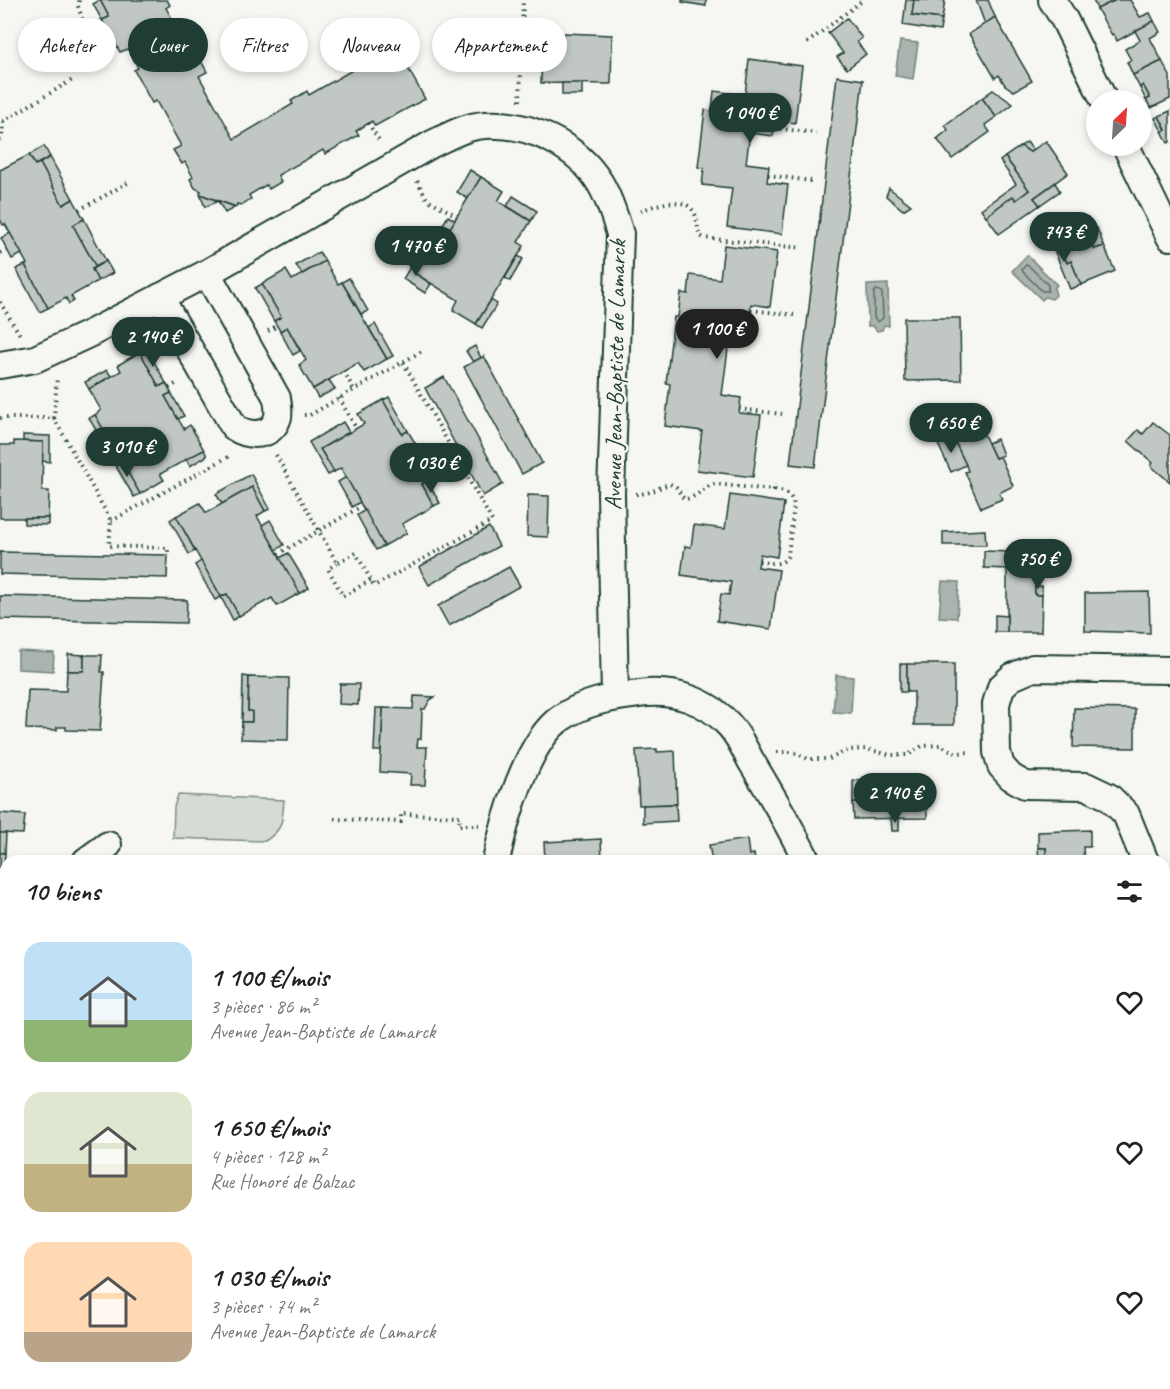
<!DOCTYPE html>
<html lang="fr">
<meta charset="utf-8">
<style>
:root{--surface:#fff;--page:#f6f6f6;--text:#222;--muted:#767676;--accent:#1f3d34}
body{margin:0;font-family:Caveat,sans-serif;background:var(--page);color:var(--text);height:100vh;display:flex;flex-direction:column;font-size:22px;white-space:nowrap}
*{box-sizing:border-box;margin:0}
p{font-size:20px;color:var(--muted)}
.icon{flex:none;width:33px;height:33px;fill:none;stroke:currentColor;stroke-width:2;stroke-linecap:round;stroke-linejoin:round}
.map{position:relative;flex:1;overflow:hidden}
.side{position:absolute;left:0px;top:855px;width:1170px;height:534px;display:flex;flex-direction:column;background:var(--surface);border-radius:18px 18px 0 0;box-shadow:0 3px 9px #0003}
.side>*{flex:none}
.hud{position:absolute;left:18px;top:18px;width:600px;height:54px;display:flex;gap:12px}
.needle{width:39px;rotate:25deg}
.fabs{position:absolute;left:1086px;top:90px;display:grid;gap:12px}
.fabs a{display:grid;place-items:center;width:66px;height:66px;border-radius:50%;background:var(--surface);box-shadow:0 3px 9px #0003;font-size:30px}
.price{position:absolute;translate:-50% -51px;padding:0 14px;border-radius:21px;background:var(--accent);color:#fff;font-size:20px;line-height:39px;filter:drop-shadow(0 2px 3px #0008)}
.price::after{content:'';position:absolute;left:50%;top:36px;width:18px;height:14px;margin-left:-9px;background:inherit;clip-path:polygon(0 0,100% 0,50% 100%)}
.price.active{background:#222;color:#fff}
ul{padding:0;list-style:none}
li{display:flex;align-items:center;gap:18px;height:150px;padding:0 24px}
li span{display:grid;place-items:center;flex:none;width:168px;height:120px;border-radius:18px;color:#555}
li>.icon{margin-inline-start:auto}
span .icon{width:72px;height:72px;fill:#fffc;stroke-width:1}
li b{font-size:26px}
h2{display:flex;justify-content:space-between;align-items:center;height:72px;padding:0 24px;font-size:26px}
.pill{padding:0 21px;border-radius:27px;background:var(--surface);box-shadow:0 3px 9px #0003;font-size:21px;line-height:54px}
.pill.active{background:var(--accent);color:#fff}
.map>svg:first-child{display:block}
.green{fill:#d6dbd6;stroke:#7a8c85;stroke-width:1.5}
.water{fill:#aab3ae;stroke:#72847d;stroke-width:1.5}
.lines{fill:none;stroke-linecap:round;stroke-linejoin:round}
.shore{stroke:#576c65;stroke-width:1.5}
.building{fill:#c1c8c3;stroke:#1f3d34;stroke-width:1.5}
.street-casing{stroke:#1f3d34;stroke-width:30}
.path{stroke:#1f3d34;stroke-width:4;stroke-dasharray:1.5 4.5;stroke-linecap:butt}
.street{stroke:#f6f6f2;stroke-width:26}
.labels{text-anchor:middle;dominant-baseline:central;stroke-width:5;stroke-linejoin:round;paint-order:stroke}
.street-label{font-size:24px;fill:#1f3d34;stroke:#f6f6f2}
</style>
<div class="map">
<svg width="1170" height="1389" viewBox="0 0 1170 1389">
<rect width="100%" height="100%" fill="#f6f6f2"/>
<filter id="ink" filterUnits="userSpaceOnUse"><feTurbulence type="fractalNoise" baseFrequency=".0167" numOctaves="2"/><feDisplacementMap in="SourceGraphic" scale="12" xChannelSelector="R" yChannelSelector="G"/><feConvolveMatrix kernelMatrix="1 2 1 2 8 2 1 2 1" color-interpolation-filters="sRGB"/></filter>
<g filter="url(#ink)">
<g class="green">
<path d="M178 795 284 800C282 821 284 829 265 841L173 838 174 807Z"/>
<polygon points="1170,965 1170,1389 549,1389 549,1383 1164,1383 1164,966"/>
</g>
<g class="water">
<polygon points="900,41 918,43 913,79 895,76"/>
<polygon points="1027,255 1057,285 1054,288 1056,295 1052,299 1045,297 1042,300 1012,271"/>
<polygon points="888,284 889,326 884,325 882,330 877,331 873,326 868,326 867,285"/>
<polygon points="942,581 959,582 957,618 939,617"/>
<polygon points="18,651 54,653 53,671 18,669"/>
<polygon points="836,675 853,677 851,713 833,712"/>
</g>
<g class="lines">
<g class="shore">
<polygon points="1026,265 1029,266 1048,285 1048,291 1042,291 1023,272 1022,269"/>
<polygon points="876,290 880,291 882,293 883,318 878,322 874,318 874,293"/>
</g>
</g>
<g class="building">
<polygon points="100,0 167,0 170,5 166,8 196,61 200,59 207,72 199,76 234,139 293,104 291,101 307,91 309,95 363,64 361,61 394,43 425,99 375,126 372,121 356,131 359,135 325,154 323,150 278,175 281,182 269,189 266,185 249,195 251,199 241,205 237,204 236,207 200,194 201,191 195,188 190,179 193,177 185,162 182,164 173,150 181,146 156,101 152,103 134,70 138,68 128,49 120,52 102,20 109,17"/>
<polygon points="100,0 109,17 102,20 93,4"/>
<polygon points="682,0 706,0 706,6 682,2"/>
<polygon points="906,0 914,0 912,15 942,19 940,31 903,25"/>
<polygon points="912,0 945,0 942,19 912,15 914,0"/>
<polygon points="976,0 988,0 995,17 985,24"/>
<polygon points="1093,0 1116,0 1097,9"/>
<polygon points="1116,0 1130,0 1140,17 1150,13 1154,21 1117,41 1114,34 1112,35 1097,9"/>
<polygon points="995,17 1032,81 1014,91 1005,85 999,75 995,78 969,34"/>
<polygon points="847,18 862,38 857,42 866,54 847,69 837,57 843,53 828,33"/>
<polygon points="1154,21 1160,32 1150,38 1162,61 1133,75 1127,62 1131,60 1125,49 1140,40 1135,31"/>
<polygon points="542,32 563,33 562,42 542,41"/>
<polygon points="563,33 612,35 611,84 541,83 542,41 562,42"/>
<polygon points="749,59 802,66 795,123 775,120 773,136 750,133 746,163 769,166 767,182 788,185 782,234 727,227 732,188 702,185 704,168 698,167 705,110 712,111 714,91 745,95"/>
<polygon points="1162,61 1170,76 1170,99 1151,108 1146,100 1150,98 1143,85 1140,88 1133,75"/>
<polygon points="837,76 863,80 815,467 790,464"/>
<rect x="562" y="83" width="20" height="12"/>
<polygon points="1143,85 1150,98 1146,100 1140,88"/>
<polygon points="993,90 1013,104 996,117 982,98"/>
<polygon points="982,98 996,117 985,125 990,132 952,159 937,139 948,130 945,125"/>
<polygon points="1170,111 1170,142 1168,143 1162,131 1166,130 1159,116"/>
<polygon points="1159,116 1166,130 1162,131 1155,118"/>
<polygon points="1046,141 1068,173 1034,198 1040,205 999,234 986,216 1013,196 1016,200 1029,190 1005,157 1021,146 1030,152"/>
<polygon points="1027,142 1033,150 1030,152 1021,146"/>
<polygon points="44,146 50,157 35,165 29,155"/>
<polygon points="29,155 35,165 40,163 63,205 73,199 84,219 73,225 96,267 92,269 98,281 71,296 74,301 69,304 66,298 48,308 25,265 27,264 5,224 3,225 0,219 0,170"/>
<polygon points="50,157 73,199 63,205 40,163"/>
<polygon points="1005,157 1029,190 1016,200 1013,196 986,216 981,209 1016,184 1000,161"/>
<polygon points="470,170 481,177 468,199 457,192"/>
<polygon points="481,177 504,191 498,201 531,221 518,242 524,246 476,324 453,310 458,300 413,272 428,248 435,252"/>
<polygon points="1055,183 1060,191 1040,205 1034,198"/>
<polygon points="889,188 911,205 903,210 886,196"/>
<polygon points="200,194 218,201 205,207"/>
<polygon points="513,196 537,211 531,221 507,206"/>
<polygon points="218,201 236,207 225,213"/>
<polygon points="448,216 455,220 440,244 433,240"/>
<polygon points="1080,217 1094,249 1104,246 1115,271 1081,285 1071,261 1067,263 1053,229"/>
<polygon points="84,219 106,261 96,267 73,225"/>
<polygon points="1097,228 1104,246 1094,249 1087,232"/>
<polygon points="1053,229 1067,263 1071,261 1081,285 1070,289 1047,232"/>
<polygon points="10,233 22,254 12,259 1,238"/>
<polygon points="724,245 777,252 770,307 751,304 750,313 733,311 722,395 741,398 739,413 761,415 753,477 697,470 702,431 665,426 670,384 666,383 674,317 678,317 681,293 688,294 690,275 720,279"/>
<polygon points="319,252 325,261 302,274 296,265"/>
<polygon points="417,255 422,258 413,272 431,284 425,293 403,279"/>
<polygon points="518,256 523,259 510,281 505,278"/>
<polygon points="106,261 113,273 98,281 92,269"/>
<polygon points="325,261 338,284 342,282 387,359 364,372 358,363 313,389 299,365 306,360 287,327 280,331 274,321 281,317 262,284 286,270 292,280"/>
<polygon points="25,265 48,308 40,312 16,269"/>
<polygon points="349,278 368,311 361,314 342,282"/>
<polygon points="262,284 281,317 274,321 255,288"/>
<polygon points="491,300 497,304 482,328 476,324"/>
<polygon points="904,318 960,318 961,380 905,381"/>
<polygon points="375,324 393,356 387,359 369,328"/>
<polygon points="287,327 300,351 293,355 280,331"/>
<polygon points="475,346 481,358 473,362 466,351"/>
<polygon points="147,349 166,383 159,387 140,352"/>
<polygon points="140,352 159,387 166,383 171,393 165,396 184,429 190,425 204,450 160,474 164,480 140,494 95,415 101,410 89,389 121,371 118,365"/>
<polygon points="484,356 542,463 522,474 464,367"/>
<polygon points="107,370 111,376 89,389 85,382"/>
<polygon points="444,377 503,484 483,496 425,388"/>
<polygon points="329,380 335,389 318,398 313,389"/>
<polygon points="171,393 184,416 178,419 165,396"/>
<polygon points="389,397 408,431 402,434 383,400"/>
<polygon points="383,400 402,434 408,431 415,443 408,447 427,481 422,484 434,506 402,524 407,533 384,546 341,468 334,472 320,449 364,424 358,414"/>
<polygon points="95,415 114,448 108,451 89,418"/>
<polygon points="343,422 349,432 320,449 334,472 328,475 309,442"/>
<polygon points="1153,422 1170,435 1170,482 1151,466 1153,463 1128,441 1138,430 1143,434"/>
<polygon points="979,424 995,458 1000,456 1013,486 999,493 1002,499 981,508 965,472 968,471 966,465 952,436"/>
<polygon points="23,435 50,436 50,462 42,461 43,442 23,441"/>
<polygon points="952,436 966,465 951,472 937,442"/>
<polygon points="997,439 1003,455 995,458 988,443"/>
<polygon points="14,441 43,442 42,491 49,491 48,518 0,518 0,445 14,445"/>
<polygon points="415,443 433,478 427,481 408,447"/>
<polygon points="204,450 207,456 190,466 186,459"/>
<polygon points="120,459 140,494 134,497 114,463"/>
<polygon points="251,474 270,509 265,511 252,487 222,504 216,494"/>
<polygon points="346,477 360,502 352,507 338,482"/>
<polygon points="427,481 440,503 434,506 422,484"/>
<polygon points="252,487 265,511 257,516 300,593 277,606 272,598 239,616 227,594 221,597 176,516 200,503 206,513"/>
<polygon points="528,495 549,496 548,537 527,536"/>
<polygon points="730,495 784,503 777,557 760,554 758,567 779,570 771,629 717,621 721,594 729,595 731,582 681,575 685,546 691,547 694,525 725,529"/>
<polygon points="365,510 384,546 376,550 357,515"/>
<polygon points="176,516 195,551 189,554 170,520"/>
<polygon points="24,518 48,518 48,525 24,524"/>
<polygon points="270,520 284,545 276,550 262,525"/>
<polygon points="489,527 499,546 429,585 419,567"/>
<polygon points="985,530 986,545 943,545 943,532"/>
<polygon points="984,551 1035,553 1035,595 1042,595 1041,632 1007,632 1007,569 984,568"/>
<polygon points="0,552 168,555 167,578 0,574"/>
<polygon points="288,553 309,588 300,593 280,558"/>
<polygon points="201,561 221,597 215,600 195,565"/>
<polygon points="509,567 520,586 449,626 438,606"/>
<rect x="1035" y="586" width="7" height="9"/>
<polygon points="1149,592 1150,633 1085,631 1085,593"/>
<polygon points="227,594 239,616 233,620 221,597"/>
<polygon points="0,596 187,600 186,623 0,619"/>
<polygon points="995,615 1007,616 1007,632 995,632"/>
<polygon points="68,654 84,655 84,671 68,671"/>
<polygon points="84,655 102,655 101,672 104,672 100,731 66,730 66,727 57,727 57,730 26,729 28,690 66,691 67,671 84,671"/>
<rect x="900" y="664" width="7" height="28"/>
<polygon points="907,664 954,664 954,725 914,725 914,692 907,692"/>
<polygon points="243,676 249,677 248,711 252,711 252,722 242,722"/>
<polygon points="249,677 289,678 288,740 241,739 242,722 252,722 252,711 248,711"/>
<polygon points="340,684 359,684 358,705 339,704"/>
<polygon points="414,696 435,697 430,700 425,709 422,709 421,739 418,739 417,747 427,747 425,785 410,785 411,774 380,772 383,708 413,709"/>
<polygon points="376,708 383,708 381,751 374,751"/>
<polygon points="1074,708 1135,709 1135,748 1073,747"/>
<polygon points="657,749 657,752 675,751 677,804 639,805 636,750"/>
<polygon points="926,779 927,818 854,819 853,803 861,803 860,780"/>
<polygon points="860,780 861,803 853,803 853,781"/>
<polygon points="676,804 677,821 643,823 643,805"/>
<polygon points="0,813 25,815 23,834 0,833"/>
<polygon points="891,818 899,818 899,831 892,831"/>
<polygon points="1090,830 1090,847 1083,847 1084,861 1046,861 1046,848 1038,848 1038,832"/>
<polygon points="0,833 6,833 5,853 0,853"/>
<polygon points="601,839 602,861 545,861 544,842"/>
<polygon points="747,839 749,855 754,854 755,861 712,861 709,845"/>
<polygon points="1038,848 1046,848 1046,861 1039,861"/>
<polygon points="0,853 5,853 4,868 0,868"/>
<rect x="0" y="1251" width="6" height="16"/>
<rect x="407" y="1383" width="54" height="6"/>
</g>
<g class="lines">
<g class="street-casing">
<g id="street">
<polyline points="1052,0 1064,19 1104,100"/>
<polyline points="1126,146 1170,237"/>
<path d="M160 297 234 427C249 437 272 438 278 417 279 411 278 404 277 398L207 273"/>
<path d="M0 365 35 359 91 333 207 273 432 144C449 136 466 126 485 125 528 122 577 145 600 183 609 198 615 217 620 234L611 493 615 697"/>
<polyline points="86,861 108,845"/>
<path d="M496 861C504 822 527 741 561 718 584 702 612 697 639 694 673 689 707 700 730 726 739 736 745 750 751 761 771 794 790 827 807 861"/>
<polyline points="1145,861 1126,814 1109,797 1086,786 1025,785 1011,777 1001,766 997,752 996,704 1001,687 1012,677 1033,668 1170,670"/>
<polyline points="1164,914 1170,934"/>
<polyline points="0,1008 6,1008"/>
<polyline points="53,1383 58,1389"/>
<polyline points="529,1383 530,1389"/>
</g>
</g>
<g class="path">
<polyline points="807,43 863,0"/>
<polyline points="69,69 94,54 78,6 79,0"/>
<polyline points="520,101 523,0"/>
<polyline points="3,121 74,79"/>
<polyline points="368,123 381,143"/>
<polyline points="774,128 816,133"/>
<polyline points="0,140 2,139 3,121"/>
<polyline points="768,175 811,181"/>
<polyline points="417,181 427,199 457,216"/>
<polyline points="79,210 131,181"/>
<path d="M641 211C656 204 689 193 696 217 698 223 697 229 700 236L704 238 802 248"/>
<polyline points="0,253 7,250"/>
<polyline points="0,302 20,335"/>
<polyline points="751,310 794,315"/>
<polyline points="268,331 277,326"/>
<polyline points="344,371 354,390"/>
<polyline points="169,388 179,382"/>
<polyline points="339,398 356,428"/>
<polyline points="739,409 782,414"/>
<polyline points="304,415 310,415 422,351"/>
<polyline points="0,418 54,418 111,521 109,546 168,548 168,555"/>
<polyline points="54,418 57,377"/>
<polyline points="276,455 337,563 356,553 374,586 492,521 403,362"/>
<path d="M636 494C653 494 655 488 670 484L676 487 684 499C696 499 704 486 715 484L773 490 774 484"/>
<polyline points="111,521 228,457 230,453"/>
<polyline points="278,554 362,506"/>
<path d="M759 561C770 562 782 568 788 555L794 506C792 494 785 491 773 490"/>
<polyline points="337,563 328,569 343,596 371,580"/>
<polyline points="777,752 794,752 808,759 829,759 849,750 867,749 890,755 908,755 922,746 940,745 956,753 971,752"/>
<polyline points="334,819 401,822 401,814 408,814 460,816 459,825 479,825"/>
<polyline points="1164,1326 1170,1329"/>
<polyline points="840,1389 842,1383"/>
</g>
<use href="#street" class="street"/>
</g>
</g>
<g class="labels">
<g class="street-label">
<text transform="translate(615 375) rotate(-89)">Avenue Jean-Baptiste de Lamarck</text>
</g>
</g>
</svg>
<div class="fabs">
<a><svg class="needle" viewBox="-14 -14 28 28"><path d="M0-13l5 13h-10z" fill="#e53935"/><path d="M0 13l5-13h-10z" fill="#767676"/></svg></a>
</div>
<b class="price" style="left:750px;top:144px">1 040 €</b>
<b class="price" style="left:1064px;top:263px">743 €</b>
<b class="price" style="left:416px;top:277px">1 470 €</b>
<b class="price active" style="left:717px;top:360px">1 100 €</b>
<b class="price" style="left:153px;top:368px">2 140 €</b>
<b class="price" style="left:951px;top:454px">1 650 €</b>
<b class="price" style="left:127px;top:478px">3 010 €</b>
<b class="price" style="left:431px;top:494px">1 030 €</b>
<b class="price" style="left:1038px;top:590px">750 €</b>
<b class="price" style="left:895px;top:824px">2 140 €</b>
<div class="hud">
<a class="pill">Acheter</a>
<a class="pill active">Louer</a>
<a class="pill">Filtres</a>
<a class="pill">Nouveau</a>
<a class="pill">Appartement</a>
</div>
<section class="side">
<h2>10 biens<svg class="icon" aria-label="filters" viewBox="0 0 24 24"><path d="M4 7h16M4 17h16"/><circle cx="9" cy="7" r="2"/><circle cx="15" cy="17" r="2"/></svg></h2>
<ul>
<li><span style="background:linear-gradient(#bfe0f5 65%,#8fb573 0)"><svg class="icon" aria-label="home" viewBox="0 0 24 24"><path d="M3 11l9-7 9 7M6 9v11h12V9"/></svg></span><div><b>1 100 €/mois</b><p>3 pièces · 86 m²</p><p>Avenue Jean-Baptiste de Lamarck</p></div><svg class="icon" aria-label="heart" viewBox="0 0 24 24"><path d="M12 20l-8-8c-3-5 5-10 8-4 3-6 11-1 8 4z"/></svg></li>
<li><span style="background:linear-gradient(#dfe7d0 60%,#c2b280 0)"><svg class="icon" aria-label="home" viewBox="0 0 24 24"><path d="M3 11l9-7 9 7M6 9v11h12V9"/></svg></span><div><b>1 650 €/mois</b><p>4 pièces · 128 m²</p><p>Rue Honoré de Balzac</p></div><svg class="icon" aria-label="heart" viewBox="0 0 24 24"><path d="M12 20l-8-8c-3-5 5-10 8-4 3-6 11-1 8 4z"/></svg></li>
<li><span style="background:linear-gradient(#ffd9b3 75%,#b9a48a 0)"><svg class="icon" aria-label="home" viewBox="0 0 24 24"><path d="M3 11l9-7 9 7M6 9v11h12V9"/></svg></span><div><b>1 030 €/mois</b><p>3 pièces · 74 m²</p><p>Avenue Jean-Baptiste de Lamarck</p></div><svg class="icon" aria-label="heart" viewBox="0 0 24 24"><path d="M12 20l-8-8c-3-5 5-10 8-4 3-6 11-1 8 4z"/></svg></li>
</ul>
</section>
</div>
